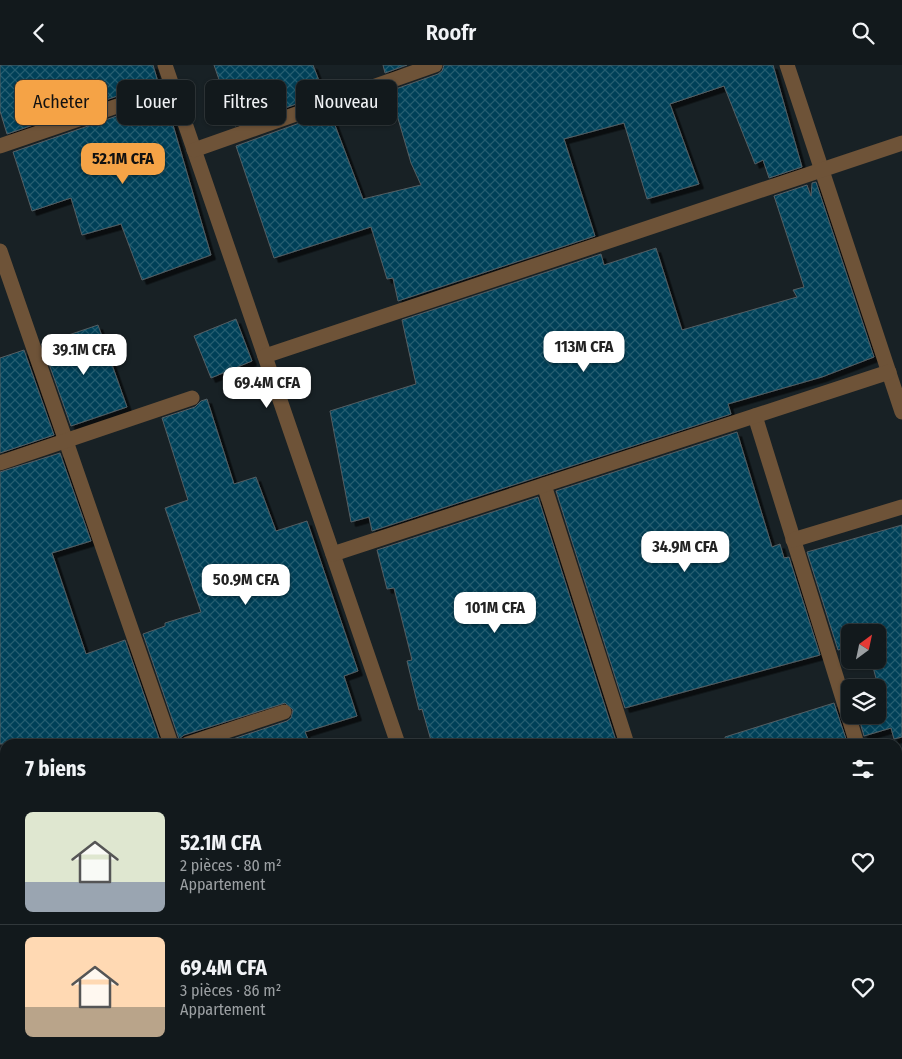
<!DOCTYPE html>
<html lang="fr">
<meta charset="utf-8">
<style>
:root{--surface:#12191c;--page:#1b2225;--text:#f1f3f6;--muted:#9ca0a3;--line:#31383b;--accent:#f5a346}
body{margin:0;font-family:"Fira Sans Condensed",sans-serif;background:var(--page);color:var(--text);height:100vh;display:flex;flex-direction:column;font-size:19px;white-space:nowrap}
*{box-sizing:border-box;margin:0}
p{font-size:16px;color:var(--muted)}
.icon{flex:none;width:28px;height:28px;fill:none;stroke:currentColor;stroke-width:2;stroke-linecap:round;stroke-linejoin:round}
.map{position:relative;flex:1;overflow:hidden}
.details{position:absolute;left:0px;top:674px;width:902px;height:321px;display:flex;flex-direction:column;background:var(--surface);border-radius:15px 15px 0 0;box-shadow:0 1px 4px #0004,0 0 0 1px var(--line)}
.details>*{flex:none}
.banner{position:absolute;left:15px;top:15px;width:500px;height:45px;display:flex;gap:10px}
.needle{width:32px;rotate:33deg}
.fabs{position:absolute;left:841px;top:559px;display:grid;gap:10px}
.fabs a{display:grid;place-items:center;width:45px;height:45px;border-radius:8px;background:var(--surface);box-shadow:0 1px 4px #0004,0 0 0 1px var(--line);font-size:25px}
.price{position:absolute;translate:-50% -42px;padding:0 11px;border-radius:10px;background:#fff;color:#222;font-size:16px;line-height:32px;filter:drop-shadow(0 1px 2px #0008)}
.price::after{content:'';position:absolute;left:50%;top:30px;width:15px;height:11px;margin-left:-8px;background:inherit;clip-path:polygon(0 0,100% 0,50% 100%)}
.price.current{background:var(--accent);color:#111}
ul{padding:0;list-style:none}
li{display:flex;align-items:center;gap:15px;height:125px;padding:0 25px}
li+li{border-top:1px solid var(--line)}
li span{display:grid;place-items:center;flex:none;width:140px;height:100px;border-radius:8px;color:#555}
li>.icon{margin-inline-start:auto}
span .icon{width:60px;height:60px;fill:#fffc;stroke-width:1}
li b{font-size:21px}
h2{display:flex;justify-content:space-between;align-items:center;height:60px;padding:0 25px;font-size:21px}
.chip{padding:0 18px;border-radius:8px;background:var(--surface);box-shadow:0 1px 4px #0004,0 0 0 1px var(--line);font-size:18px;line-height:45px}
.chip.current{background:var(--accent);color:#111}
header{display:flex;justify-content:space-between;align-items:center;height:65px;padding:0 25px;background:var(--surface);font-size:22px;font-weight:600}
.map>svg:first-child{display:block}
.building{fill:url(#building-cross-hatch);stroke:#545e63;filter:url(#shadow)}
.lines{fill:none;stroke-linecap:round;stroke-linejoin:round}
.street{stroke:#6e5338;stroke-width:15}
</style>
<header><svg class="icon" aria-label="back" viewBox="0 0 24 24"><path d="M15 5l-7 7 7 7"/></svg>Roofr<svg class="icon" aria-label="search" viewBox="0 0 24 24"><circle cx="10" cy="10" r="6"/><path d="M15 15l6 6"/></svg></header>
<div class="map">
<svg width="902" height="994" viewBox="0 0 902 994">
<defs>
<pattern id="building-cross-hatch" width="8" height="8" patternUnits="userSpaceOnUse" patternTransform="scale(1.25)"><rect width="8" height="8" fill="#004158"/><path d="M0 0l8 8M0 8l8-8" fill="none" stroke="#255d70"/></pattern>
<filter id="shadow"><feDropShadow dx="4.5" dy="4.5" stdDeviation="0" flood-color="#0009"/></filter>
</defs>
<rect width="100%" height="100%" fill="#182125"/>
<g class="building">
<polygon points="0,0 153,0 158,17 7,69 0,46"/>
<polygon points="214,0 313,0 324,29 235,61"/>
<polygon points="383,0 407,0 385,8"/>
<polygon points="444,0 773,0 802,102 769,113 763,95 755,99 724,21 670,39 699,119 647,134 624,58 564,74 595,171 398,236 393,213 387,214 371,162 274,193 236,81 330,47 363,134 421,120 411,98 390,26 438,9 442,6"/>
<polygon points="163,35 166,36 211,190 142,215 121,159 82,170 71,133 32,146 13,87"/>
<polygon points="816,117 874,292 822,312 728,339 731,349 372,466 369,452 351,457 330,346 416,319 402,255 601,189 604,200 656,183 682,265 797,232 793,225 804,222 774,131 807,120 811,131 812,118"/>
<polygon points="236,254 252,296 211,313 194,271"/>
<polygon points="98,260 127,342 71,361 42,279"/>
<polygon points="24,285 54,370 0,388 0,293"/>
<polygon points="207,334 234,419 256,412 276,466 307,456 358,606 344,611 357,651 305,667 310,679 218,679 287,656 291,653 293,645 285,638 184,670 179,674 143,569 165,561 165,558 201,547 165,443 188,435 162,353 195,342 201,336"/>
<polygon points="737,367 772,482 780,479 784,493 789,492 820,590 625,643 556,426"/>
<polygon points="60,388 91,476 52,488 86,589 125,575 161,679 0,679 0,407"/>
<polygon points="538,432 617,679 432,679 422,644 419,645 407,596 412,595 394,523 387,524 377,485"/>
<polygon points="902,460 902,672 894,674 891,663 864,671 858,650 878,650 878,624 879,624 871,595 878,595 878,568 850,568 850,582 838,585 807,487"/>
<polygon points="834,638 847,677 726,679 725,672"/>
</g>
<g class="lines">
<g class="street">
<polyline points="165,0 398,679"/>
<polyline points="787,0 902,347"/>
<polyline points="0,81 173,22"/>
<polyline points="194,85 435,0"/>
<polyline points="0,186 171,679"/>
<polyline points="265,291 902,78"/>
<polyline points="755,351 857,679"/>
<polyline points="0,398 192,333"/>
<polyline points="544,420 627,679"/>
<polyline points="793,475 902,442"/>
<polyline points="333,489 889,307"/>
<polyline points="187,679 284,647"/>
<polyline points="898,724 902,722"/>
<polyline points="0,741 5,739"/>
<polyline points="898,913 902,911"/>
<polyline points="0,983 5,982"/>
<polyline points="510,990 512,994"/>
<polyline points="674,994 685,990"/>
</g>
</g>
</svg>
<div class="fabs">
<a><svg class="needle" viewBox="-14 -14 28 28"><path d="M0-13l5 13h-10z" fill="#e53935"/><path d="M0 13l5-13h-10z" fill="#9ca0a3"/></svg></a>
<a><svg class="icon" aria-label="layers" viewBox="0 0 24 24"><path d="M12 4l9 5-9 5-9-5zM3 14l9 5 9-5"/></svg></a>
</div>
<b class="price current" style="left:123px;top:120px">52.1M CFA</b>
<b class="price" style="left:584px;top:308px">113M CFA</b>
<b class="price" style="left:84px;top:311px">39.1M CFA</b>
<b class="price" style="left:267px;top:344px">69.4M CFA</b>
<b class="price" style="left:685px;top:508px">34.9M CFA</b>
<b class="price" style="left:246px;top:541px">50.9M CFA</b>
<b class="price" style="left:495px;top:569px">101M CFA</b>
<div class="banner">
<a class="chip current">Acheter</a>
<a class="chip">Louer</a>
<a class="chip">Filtres</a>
<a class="chip">Nouveau</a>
</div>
<section class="details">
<h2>7 biens<svg class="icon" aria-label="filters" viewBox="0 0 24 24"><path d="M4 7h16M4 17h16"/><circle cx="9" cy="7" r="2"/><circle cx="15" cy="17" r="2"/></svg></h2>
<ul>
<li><span style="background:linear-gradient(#dfe7d0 70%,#9aa5b1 0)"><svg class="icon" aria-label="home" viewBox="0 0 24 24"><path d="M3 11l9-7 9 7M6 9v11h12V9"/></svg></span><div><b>52.1M CFA</b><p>2 pièces · 80 m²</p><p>Appartement</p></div><svg class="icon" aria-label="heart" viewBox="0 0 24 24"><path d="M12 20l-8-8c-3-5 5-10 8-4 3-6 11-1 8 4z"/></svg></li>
<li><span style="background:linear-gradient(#ffd9b3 70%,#b9a48a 0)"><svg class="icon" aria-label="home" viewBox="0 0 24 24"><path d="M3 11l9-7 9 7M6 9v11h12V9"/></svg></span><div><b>69.4M CFA</b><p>3 pièces · 86 m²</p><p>Appartement</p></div><svg class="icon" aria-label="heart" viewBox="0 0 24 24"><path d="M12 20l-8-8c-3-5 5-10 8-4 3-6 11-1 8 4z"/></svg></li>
</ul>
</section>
</div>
